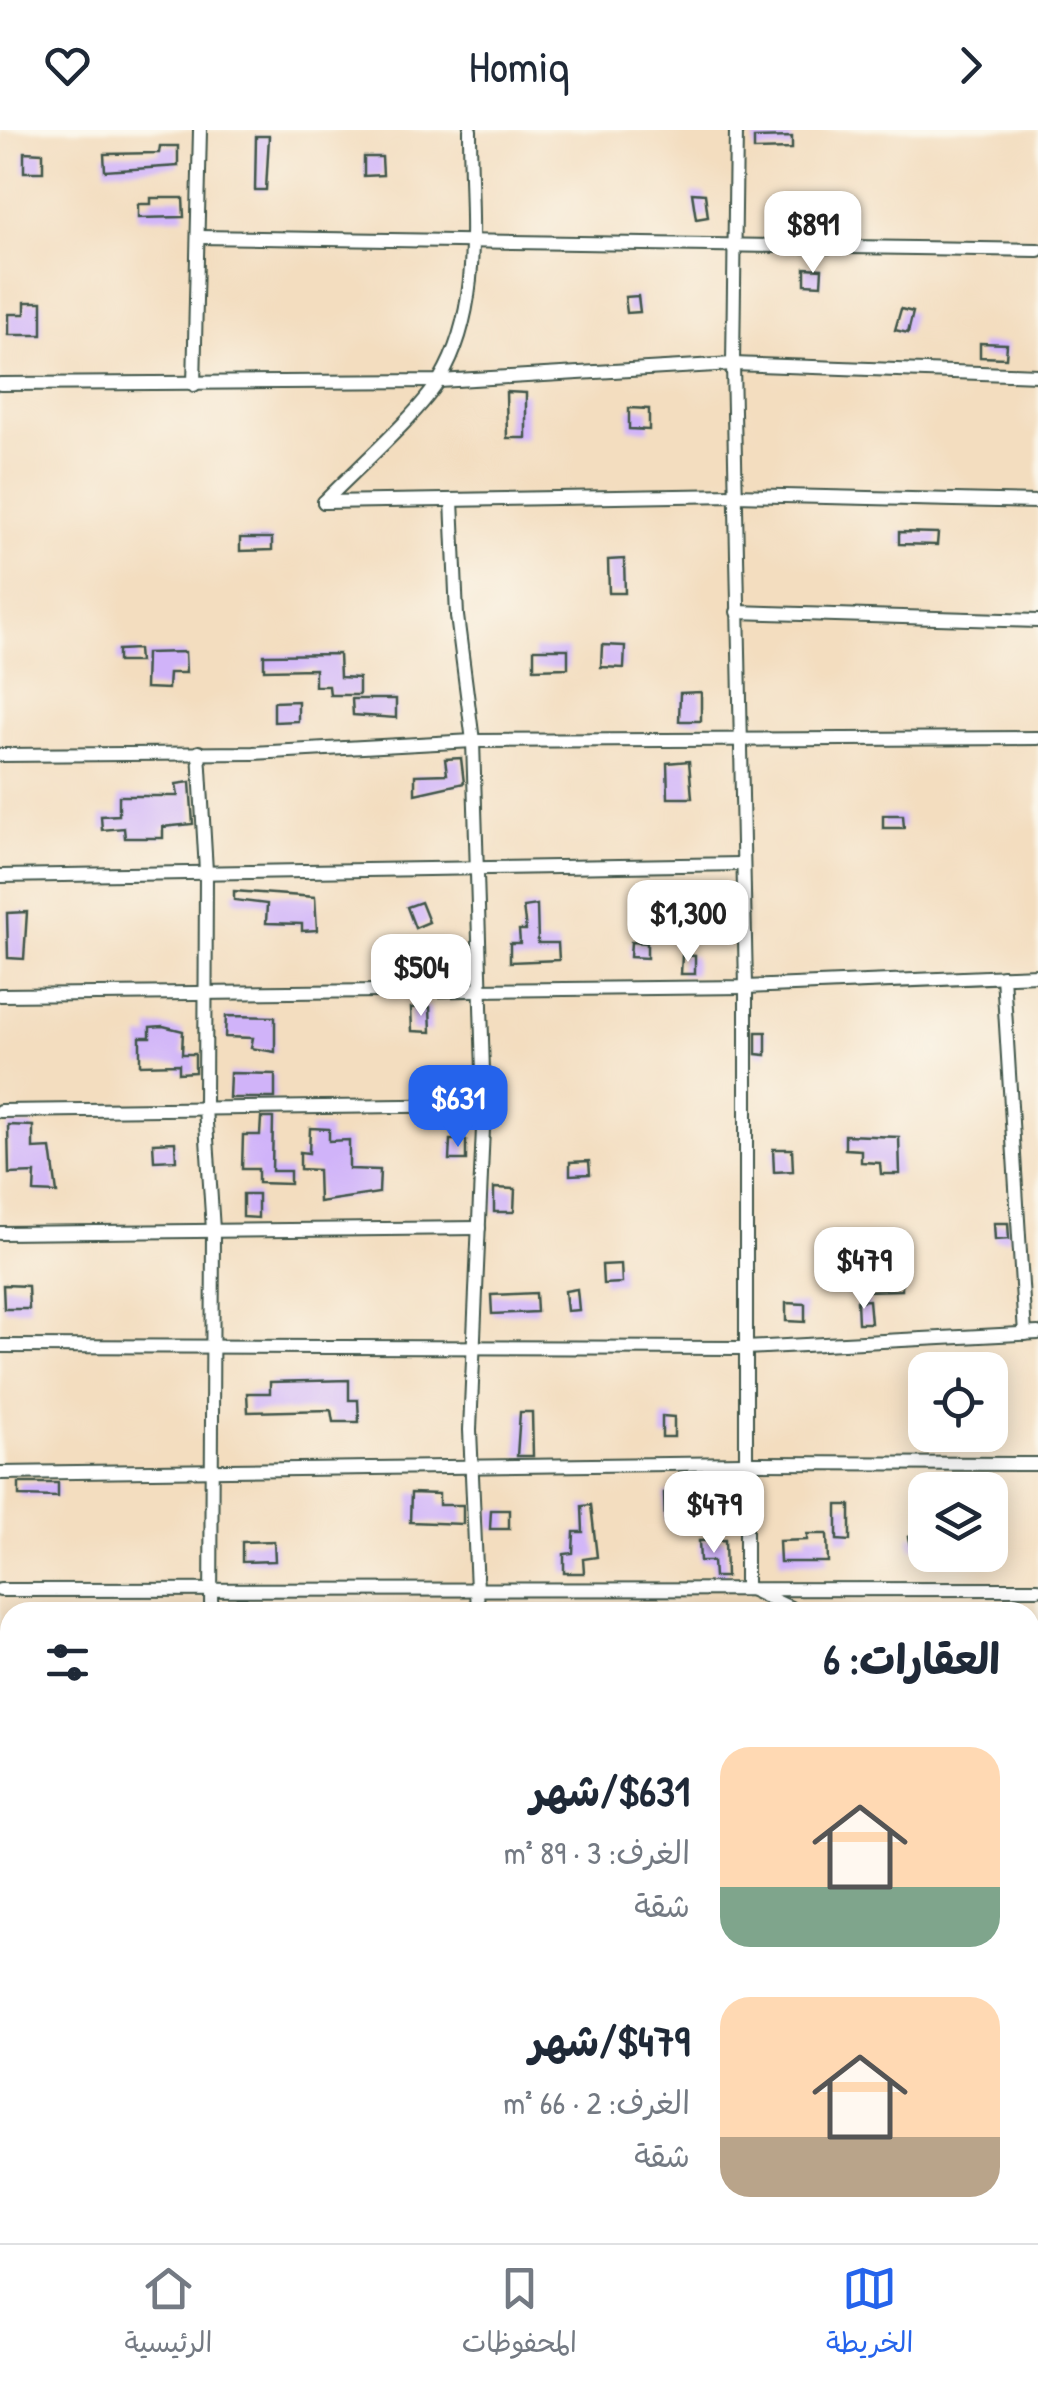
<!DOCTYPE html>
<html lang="ar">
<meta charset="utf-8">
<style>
:root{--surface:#fff;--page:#f6f6f7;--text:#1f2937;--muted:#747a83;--line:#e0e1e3;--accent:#2563eb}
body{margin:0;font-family:"Patrick Hand","Playpen Sans Arabic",sans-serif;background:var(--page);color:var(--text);direction:rtl;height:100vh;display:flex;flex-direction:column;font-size:38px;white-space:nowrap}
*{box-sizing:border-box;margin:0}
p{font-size:32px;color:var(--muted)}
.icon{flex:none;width:55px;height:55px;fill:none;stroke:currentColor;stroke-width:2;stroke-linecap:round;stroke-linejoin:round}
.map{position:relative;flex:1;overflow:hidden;direction:ltr}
.details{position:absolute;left:0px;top:1472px;width:1040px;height:642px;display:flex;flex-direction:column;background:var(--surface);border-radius:30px 30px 0 0;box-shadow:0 5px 25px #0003;direction:rtl}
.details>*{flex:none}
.tools{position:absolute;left:908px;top:1222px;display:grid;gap:20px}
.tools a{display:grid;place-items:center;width:100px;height:100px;border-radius:20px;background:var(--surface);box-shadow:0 5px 25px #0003;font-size:50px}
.price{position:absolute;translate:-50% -85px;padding:0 22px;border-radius:20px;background:#fff;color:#222;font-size:32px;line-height:65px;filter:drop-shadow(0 2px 5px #0008)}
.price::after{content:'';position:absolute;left:50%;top:60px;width:30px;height:22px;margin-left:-15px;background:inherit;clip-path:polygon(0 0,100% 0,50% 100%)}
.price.current{background:var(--accent);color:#fff}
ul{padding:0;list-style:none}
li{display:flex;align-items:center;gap:30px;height:250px;padding:0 40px}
li span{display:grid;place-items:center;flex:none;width:280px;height:200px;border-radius:30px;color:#555}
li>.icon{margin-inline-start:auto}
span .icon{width:120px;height:120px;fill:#fffc;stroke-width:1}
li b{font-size:42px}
h2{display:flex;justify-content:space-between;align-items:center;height:120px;padding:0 40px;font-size:42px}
header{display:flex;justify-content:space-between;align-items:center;height:130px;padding:0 40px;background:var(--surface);font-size:45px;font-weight:600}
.tabs{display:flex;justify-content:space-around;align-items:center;height:140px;border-top:2px solid var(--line);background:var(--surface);font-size:28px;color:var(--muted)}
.tabs a{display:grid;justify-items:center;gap:5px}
.tabs .current{color:var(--accent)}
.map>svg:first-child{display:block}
.building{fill:#d0b3f9}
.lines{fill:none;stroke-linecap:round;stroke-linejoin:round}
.minor-casing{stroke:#3f5549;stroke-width:16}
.minor{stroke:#fff;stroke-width:12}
</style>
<header><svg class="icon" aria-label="forward" viewBox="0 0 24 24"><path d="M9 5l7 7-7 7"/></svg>Homiq<svg class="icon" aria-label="heart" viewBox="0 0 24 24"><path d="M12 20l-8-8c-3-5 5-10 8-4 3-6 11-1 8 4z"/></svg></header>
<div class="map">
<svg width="1038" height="2113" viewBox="0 0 1038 2113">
<rect width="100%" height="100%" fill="#fbf7ec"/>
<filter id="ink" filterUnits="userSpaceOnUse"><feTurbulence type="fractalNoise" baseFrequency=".01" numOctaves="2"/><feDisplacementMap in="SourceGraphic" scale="20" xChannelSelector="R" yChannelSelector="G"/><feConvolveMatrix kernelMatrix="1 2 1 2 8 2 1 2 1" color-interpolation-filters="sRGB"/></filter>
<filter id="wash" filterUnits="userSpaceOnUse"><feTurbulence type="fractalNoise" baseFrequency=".0048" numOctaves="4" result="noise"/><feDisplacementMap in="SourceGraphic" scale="40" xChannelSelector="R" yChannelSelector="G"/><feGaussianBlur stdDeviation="2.25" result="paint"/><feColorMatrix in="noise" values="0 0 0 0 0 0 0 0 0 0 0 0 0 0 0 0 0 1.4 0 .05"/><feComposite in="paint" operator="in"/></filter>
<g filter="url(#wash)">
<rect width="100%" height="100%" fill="#f3ddbf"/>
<g id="blocks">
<g class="building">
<polygon points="256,6 269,6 266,60 255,60"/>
<polygon points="792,7 792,19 754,20 754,8"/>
<polygon points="160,16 178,16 178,36 105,41 104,24 159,23"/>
<polygon points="24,22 43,23 43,42 24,42"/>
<polygon points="364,27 382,27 383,45 364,46"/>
<polygon points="692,63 705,64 708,87 696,89"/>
<polygon points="151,68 183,68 184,87 138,88 138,74 151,74"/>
<polygon points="805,138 822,139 821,155 805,154"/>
<polygon points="638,166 640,182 627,183 625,167"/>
<polygon points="25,172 42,172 42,205 9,205 9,184 25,184"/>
<polygon points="901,179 913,182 908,203 895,200"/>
<polygon points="980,213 1007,214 1006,228 980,227"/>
<polygon points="506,262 526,263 526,308 507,308"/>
<polygon points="629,278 649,279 649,300 629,299"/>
<polygon points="899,402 938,403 937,415 899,414"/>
<polygon points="240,408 272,408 272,420 240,421"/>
<polygon points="624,429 625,463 609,463 608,430"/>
<polygon points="602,515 625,516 624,538 601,537"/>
<polygon points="138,519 139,532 118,532 118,520"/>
<polygon points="534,519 568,519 568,538 534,539"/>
<polygon points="185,522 186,543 169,543 168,559 145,558 146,523"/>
<polygon points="339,524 340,547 359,548 359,565 330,565 329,556 315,556 315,539 264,540 264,525"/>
<polygon points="701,562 701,591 679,591 680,563"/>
<polygon points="352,569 396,569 396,588 353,585"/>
<polygon points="298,571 298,591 274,592 274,572"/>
<polygon points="461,628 464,653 415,664 415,645 447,644 445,629"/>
<polygon points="689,631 692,668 668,668 667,633"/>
<polygon points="190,652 193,694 163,697 163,708 125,708 124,698 102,700 101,686 119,685 119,666 178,666 176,654"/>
<polygon points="883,685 903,685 904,698 883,698"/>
<polygon points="234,761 315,767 317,800 302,801 302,794 266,793 267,774 234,770"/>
<polygon points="421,772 429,792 415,798 407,777"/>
<polygon points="537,775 538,813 558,813 559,830 510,832 510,813 520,813 519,800 526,800 523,777"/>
<polygon points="27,782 24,829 8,828 7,783"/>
<polygon points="631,812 647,813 647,828 630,827"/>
<polygon points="682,825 695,826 695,844 681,844"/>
<polygon points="430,877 431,902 412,901 411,878"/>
<polygon points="226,886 275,887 275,922 251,918 253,908 225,907"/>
<polygon points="163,896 183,901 182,924 195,924 195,942 179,943 179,934 140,935 140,907 150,907 150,897"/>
<polygon points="756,902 766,902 766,925 756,924"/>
<polygon points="230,943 275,944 275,968 229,968"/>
<polygon points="261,988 273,988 272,1041 290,1041 290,1054 258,1053 258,1039 242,1039 243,1005 260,1005"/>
<polygon points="8,995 33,996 33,1019 51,1018 57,1063 34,1062 35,1043 9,1044"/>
<polygon points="310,998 329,999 329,1011 349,1010 349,1039 380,1040 379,1063 319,1072 318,1040 300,1039 300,1022 309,1023"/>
<polygon points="845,1005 899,1007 900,1044 881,1044 880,1033 861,1032 861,1020 845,1019"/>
<polygon points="450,1010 466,1010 466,1030 449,1030"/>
<polygon points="175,1012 176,1030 154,1031 153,1013"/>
<polygon points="773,1019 792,1019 793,1041 774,1042"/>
<polygon points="589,1031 590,1044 570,1045 570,1032"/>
<polygon points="494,1058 515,1059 514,1082 494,1082"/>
<polygon points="243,1064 258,1064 258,1088 243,1087"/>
<polygon points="994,1093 1008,1093 1009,1109 995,1110"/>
<polygon points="621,1134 622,1153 603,1154 602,1135"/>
<polygon points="902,1147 902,1160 864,1161 864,1148"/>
<polygon points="3,1155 28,1156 29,1179 4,1179"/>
<polygon points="577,1159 579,1180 567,1181 565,1161"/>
<polygon points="536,1163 537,1182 492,1184 491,1165"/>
<polygon points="869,1170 871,1193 858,1193 857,1171"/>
<polygon points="786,1173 805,1174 805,1192 786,1191"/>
<rect x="924" y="1226" width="14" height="14"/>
<polygon points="349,1250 349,1270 358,1270 359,1292 333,1292 331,1280 248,1282 247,1263 270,1263 270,1252"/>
<polygon points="520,1282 532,1282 533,1326 517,1326"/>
<polygon points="662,1286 674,1287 674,1307 662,1307"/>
<polygon points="19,1353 58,1353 58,1367 19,1366"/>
<polygon points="411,1363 439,1364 439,1375 463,1375 463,1394 410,1392"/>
<polygon points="664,1363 687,1363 687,1390 665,1391"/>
<polygon points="591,1375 597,1427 583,1429 584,1443 564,1443 564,1424 573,1423 574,1402 583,1402 582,1376"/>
<polygon points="837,1375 850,1375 850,1411 837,1410"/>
<polygon points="491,1380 509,1380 509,1399 490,1399"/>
<polygon points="925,1403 925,1416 911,1419 908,1407"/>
<polygon points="807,1404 827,1404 828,1432 780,1432 779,1411 807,1410"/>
<polygon points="725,1410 726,1447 714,1447 713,1431 700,1431 699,1411"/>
<polygon points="274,1411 275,1431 242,1432 242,1412"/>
</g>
</g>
</g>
<g filter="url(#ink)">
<use href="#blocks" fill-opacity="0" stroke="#3f5549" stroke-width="2.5"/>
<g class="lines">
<g class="minor-casing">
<g id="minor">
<polyline points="736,0 733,234 746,857 746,1457 799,1482"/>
<polyline points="198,107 1038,120"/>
<polyline points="0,254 439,251 733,234 1038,245"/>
<polyline points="194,255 200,0"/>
<polyline points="452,370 457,486 473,611 484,975 470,1300 478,1482"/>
<polyline points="324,372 735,365 1038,372"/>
<path d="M324 372C355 340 419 284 440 249 484 176 470 82 470 0"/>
<polyline points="737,482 1038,491"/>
<polyline points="199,622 206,741 205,978 213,1100 211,1482"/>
<polyline points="0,625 253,623 473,611 1038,608"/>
<polyline points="0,746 742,734"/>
<polyline points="1003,846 1025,1204"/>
<polyline points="0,865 746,857 1038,845"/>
<polyline points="0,981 484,975"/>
<polyline points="0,1103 479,1098"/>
<polyline points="0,1216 745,1218 1038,1203"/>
<polyline points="0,1343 744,1333 1038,1334"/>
<polyline points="0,1460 1038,1459"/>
<polyline points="0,1584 10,1584"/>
<polyline points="1030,1683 1038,1679"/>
<polyline points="0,1705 10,1705"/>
<polyline points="0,1821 10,1820"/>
<polyline points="0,1965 10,1964"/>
<polyline points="0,2088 10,2088"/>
<polyline points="102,2105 102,2113"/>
<polyline points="552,2105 553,2113"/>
<polyline points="962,2105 963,2113"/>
</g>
</g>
<use href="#minor" class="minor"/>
</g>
</g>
</svg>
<div class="tools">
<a><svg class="icon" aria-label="locate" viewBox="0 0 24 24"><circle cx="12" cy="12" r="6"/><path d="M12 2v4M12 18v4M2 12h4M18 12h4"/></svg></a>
<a><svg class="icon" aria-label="layers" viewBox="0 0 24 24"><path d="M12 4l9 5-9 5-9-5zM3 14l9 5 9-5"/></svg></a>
</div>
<b class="price" style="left:813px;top:146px">$891</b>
<b class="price" style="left:688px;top:835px">$1,300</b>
<b class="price" style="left:421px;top:889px">$504</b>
<b class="price current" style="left:458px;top:1020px">$631</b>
<b class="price" style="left:864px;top:1182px">$479</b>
<b class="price" style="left:714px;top:1426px">$479</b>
<section class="details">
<h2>العقارات: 6<svg class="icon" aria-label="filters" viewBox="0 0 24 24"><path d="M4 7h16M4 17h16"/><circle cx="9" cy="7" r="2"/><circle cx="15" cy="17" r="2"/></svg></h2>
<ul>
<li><span style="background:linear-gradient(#ffd9b3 70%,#7fa58c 0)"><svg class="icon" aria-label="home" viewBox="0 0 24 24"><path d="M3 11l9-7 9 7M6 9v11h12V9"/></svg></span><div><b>$631/شهر</b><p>الغرف: 3 · 89 m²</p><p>شقة</p></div></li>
<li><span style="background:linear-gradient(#ffd9b3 70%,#b9a48a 0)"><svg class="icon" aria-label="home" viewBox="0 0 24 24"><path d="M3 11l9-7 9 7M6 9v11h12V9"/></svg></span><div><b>$479/شهر</b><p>الغرف: 2 · 66 m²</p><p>شقة</p></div></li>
</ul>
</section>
</div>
<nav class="tabs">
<a class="current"><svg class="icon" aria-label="map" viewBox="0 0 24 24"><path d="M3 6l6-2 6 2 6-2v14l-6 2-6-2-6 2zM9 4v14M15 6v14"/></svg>الخريطة</a>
<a><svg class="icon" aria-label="saved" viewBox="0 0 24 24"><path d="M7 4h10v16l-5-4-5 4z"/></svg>المحفوظات</a>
<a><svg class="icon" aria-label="home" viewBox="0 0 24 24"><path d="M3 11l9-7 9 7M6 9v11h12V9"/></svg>الرئيسية</a>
</nav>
